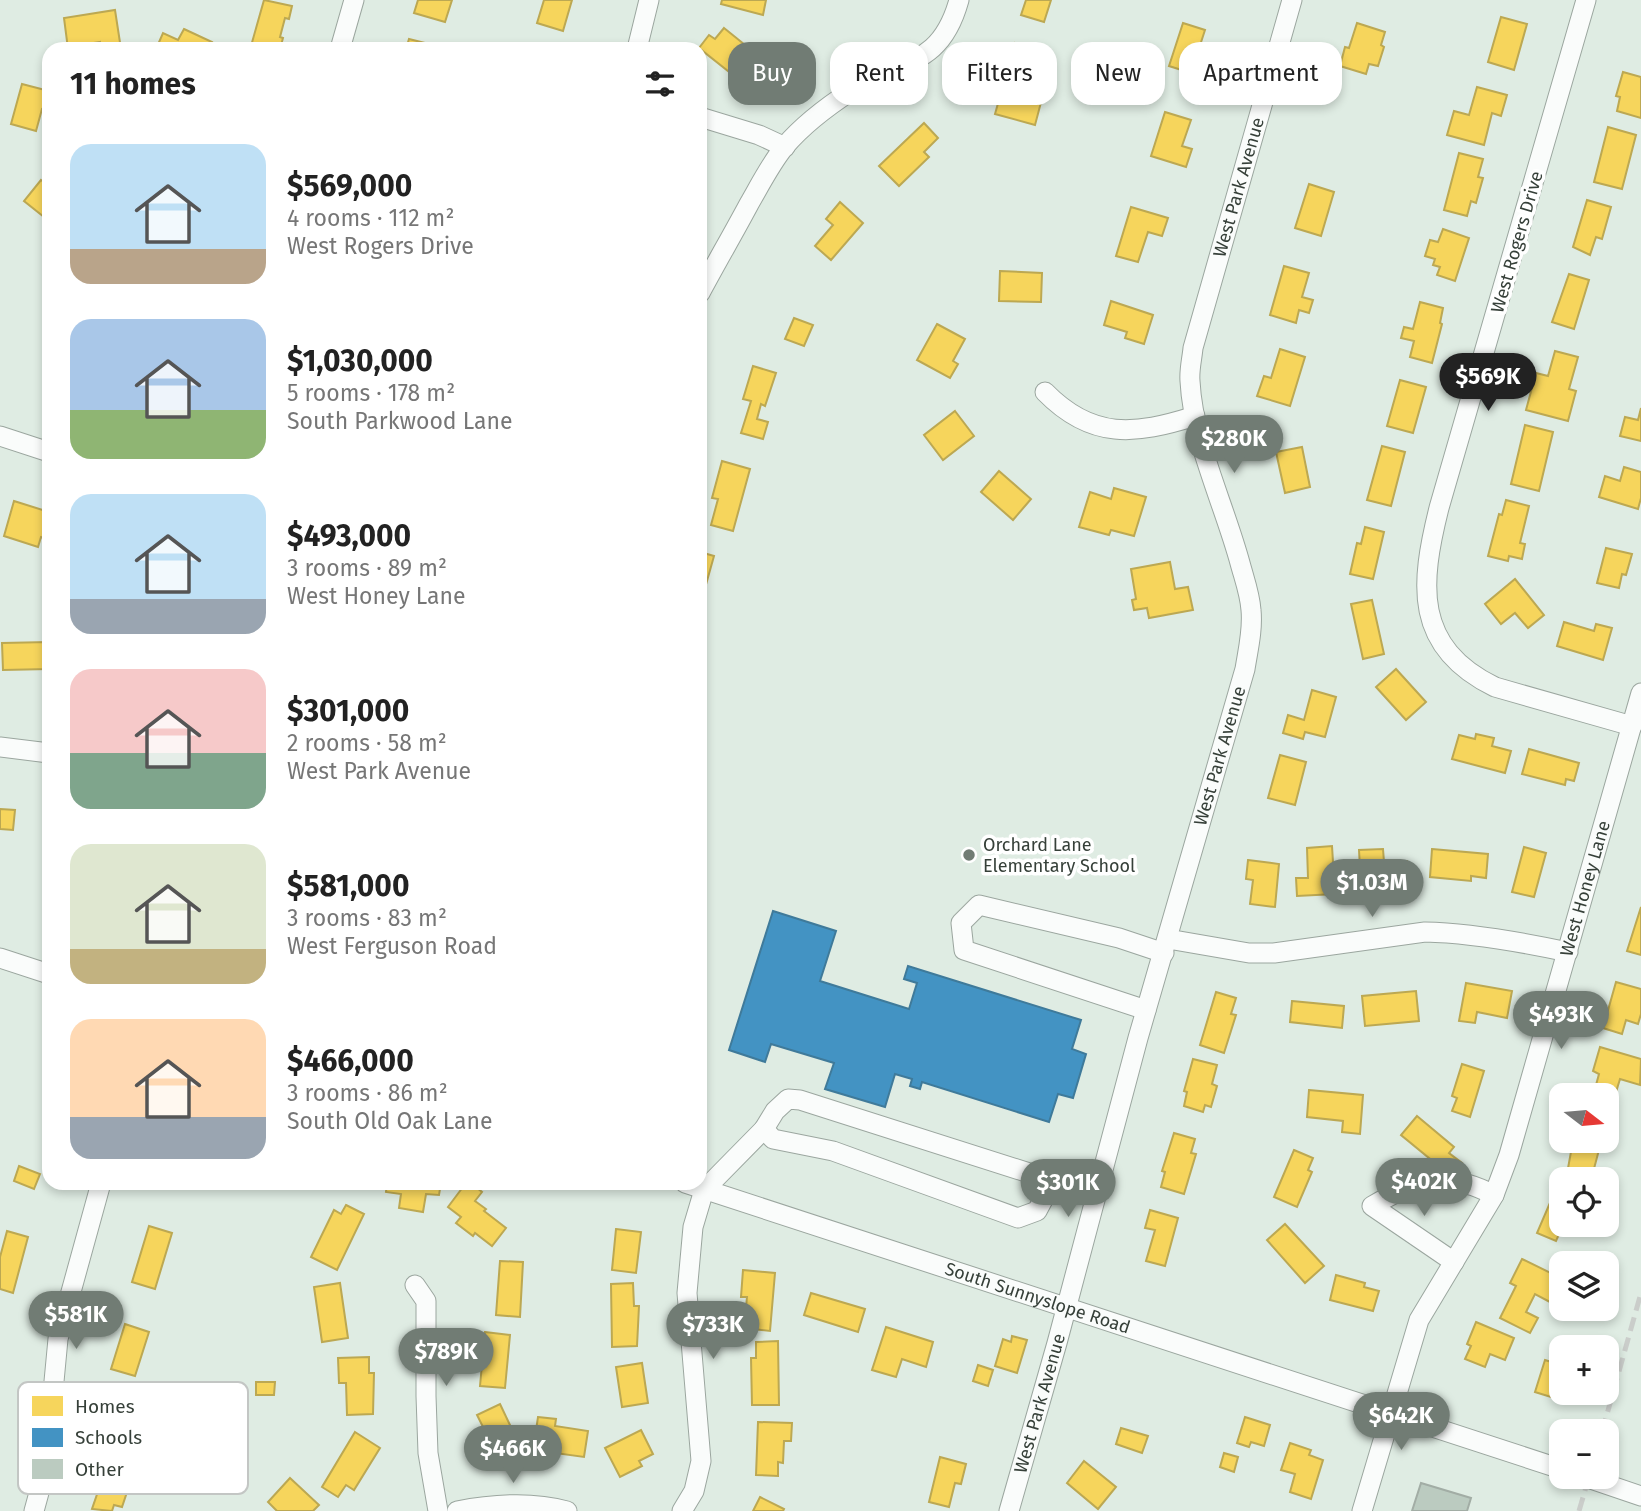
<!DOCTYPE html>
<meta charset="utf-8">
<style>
:root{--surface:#fff;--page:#f6f6f6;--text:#222;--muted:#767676;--accent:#717c74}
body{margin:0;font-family:"Fira Sans",sans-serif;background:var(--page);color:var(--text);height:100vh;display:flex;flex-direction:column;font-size:26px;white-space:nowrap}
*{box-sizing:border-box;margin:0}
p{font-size:23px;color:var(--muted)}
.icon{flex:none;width:38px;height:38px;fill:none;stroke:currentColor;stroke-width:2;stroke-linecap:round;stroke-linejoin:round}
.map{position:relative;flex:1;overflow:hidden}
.sheet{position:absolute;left:42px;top:42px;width:665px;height:1148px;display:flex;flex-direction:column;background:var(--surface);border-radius:21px;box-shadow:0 4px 10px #0003}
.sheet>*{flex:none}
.banner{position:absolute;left:728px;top:42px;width:665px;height:63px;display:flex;gap:14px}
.needle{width:46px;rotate:106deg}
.fabs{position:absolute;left:1549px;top:1083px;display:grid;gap:14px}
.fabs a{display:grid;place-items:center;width:70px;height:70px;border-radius:14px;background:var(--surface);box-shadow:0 4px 10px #0003;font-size:35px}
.price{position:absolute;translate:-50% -60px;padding:0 16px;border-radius:24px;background:var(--accent);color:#fff;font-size:23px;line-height:46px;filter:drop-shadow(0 2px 4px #0008)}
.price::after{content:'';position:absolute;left:50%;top:42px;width:21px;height:16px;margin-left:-10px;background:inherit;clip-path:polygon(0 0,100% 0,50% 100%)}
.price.active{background:#222;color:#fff}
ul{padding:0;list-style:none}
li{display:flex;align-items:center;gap:21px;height:175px;padding:0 28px}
li span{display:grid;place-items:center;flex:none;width:196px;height:140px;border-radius:21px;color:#555}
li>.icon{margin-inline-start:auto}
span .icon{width:84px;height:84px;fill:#fffc;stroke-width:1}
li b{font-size:30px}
h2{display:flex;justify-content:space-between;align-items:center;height:84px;padding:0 28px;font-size:30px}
.chip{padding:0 24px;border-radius:21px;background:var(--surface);box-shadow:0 4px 10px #0003;font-size:24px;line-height:63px}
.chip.active{background:var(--accent);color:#fff}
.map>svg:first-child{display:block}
.homes{fill:#f6d55c;stroke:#bca852;stroke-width:2}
.schools{fill:#4393c3;stroke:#3f7a9a;stroke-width:2}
.building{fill:#bbcbc0;stroke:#a2ada5;stroke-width:2}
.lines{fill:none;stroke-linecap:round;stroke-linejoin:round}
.minor-casing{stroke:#9ba69f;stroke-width:21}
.minor{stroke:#fafcfb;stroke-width:19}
.rail{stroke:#cacdca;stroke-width:5;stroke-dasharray:14 7;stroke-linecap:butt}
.poi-dot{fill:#717c74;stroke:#fff;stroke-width:2.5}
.labels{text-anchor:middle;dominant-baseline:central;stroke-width:7;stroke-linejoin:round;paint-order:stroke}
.street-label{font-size:18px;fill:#364039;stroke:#fff}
.poi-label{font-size:18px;fill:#364039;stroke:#fff;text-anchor:start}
.key{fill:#fff;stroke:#c3c6c4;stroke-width:2}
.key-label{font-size:19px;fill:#364039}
</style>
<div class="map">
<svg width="1641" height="1511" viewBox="0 0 1641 1511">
<rect width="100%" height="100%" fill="#dfece3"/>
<g class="homes">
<polygon points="264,0 292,6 289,19 285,18 280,37 283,38 280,49 260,49 251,46"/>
<polygon points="418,0 452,0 445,22 414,13"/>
<polygon points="544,0 572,0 563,31 537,23"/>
<polygon points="722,0 766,0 763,15 721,4"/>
<polygon points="1026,0 1051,0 1044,22 1021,15"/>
<polygon points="115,10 121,49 101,49 100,42 87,44 87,47 68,49 64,18"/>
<polygon points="1501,17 1527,24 1514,70 1488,62"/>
<polygon points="1183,23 1205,30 1191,73 1169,66"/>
<polygon points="1357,23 1385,32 1381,45 1384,47 1378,66 1369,64 1366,74 1340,66 1345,47 1349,48"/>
<polygon points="724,28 765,61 751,78 738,68 733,75 699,48 709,35 715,39"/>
<polygon points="184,29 212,42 209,49 156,49 163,33 178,40"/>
<polygon points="409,39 433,45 432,49 406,49"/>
<polygon points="1015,43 1044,51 1034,88 1044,91 1035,125 995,114"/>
<polygon points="1623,72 1641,77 1641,118 1617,111 1620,97 1616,96"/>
<polygon points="22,84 49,91 49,111 42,109 36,131 11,124"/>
<polygon points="1477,87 1507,95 1501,116 1492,113 1484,145 1447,135 1454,111 1469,115"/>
<polygon points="1165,112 1191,120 1182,146 1192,149 1186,167 1151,156"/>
<polygon points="924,123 938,138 924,152 929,157 899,186 879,166"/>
<polygon points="1608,127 1636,135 1622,189 1594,182"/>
<polygon points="1459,153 1483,159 1478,177 1483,178 1476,203 1471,201 1467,216 1444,210"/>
<polygon points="41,180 49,186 49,221 24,201"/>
<polygon points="1309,184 1334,192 1321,236 1295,228"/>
<polygon points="1587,200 1611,207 1602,239 1596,237 1590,255 1573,247"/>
<polygon points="840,202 863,223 831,260 815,246 833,225 826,219"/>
<polygon points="1131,207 1168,218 1162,236 1148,232 1138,262 1116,256"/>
<polygon points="1443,229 1469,238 1455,281 1437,275 1440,267 1433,265 1435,259 1425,256 1430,240 1438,242"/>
<polygon points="1284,266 1309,273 1302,297 1313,300 1309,313 1299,310 1296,323 1270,315"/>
<polygon points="1000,271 1042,273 1041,302 999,301"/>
<polygon points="1569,274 1589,280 1574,329 1552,322"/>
<polygon points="1111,301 1153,315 1144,344 1125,338 1127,332 1104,325"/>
<polygon points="1420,302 1443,308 1440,323 1442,324 1432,363 1410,357 1414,341 1401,338 1404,327 1413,329"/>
<polygon points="794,318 813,325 804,346 785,339"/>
<polygon points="937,324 965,339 953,361 958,364 950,378 917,360"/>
<polygon points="1280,349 1305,357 1290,406 1257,396 1264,376 1271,378"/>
<polygon points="1555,351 1578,357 1569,389 1576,391 1568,421 1526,410 1536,373 1548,376"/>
<polygon points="753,366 776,373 765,406 761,404 757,419 768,422 763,439 741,433 751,401 743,399"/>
<polygon points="1400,380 1426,387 1413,433 1387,426"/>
<polygon points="1641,408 1641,441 1620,436 1625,417 1638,420"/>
<polygon points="955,411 974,436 943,460 924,435"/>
<polygon points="1525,425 1553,432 1539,491 1511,484"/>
<polygon points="1382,446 1405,452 1391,506 1367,500"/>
<polygon points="1302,447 1310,487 1285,493 1276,452"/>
<polygon points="722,461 750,469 733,531 711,525 718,499 712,498"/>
<polygon points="1624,467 1641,472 1641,498 1638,509 1599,497 1605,476 1620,481"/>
<polygon points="999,471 1031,499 1013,520 981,492"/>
<polygon points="1114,488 1146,497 1134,536 1111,530 1109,535 1079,527 1090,492 1111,499"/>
<polygon points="1506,500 1529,506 1520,543 1525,544 1522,559 1509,556 1508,561 1488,556 1499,514 1502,515"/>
<polygon points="14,501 49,512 47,539 41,537 38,547 4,536"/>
<polygon points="1365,527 1384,532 1373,579 1350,574 1357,543 1361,544"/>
<polygon points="1606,548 1632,554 1626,575 1622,574 1619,588 1597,583"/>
<polygon points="700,552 714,556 700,606"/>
<polygon points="1170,562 1175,589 1188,587 1193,610 1149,618 1147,608 1134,610 1132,600 1136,599 1131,569"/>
<polygon points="1515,579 1544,615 1528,628 1515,613 1501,624 1485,604"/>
<polygon points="1372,600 1384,654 1363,659 1351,604"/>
<polygon points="1564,622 1594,631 1596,624 1612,628 1603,660 1557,646"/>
<polygon points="49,642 49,669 3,670 2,643"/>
<polygon points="1396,669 1426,702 1406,720 1376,687"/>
<polygon points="1312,690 1336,697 1325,737 1305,732 1303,739 1283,733 1288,715 1304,720"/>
<polygon points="1476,734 1494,738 1492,746 1511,751 1505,773 1452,759 1459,735 1475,739"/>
<polygon points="1529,749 1579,763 1574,781 1566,779 1565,785 1522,774"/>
<polygon points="1280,755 1306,762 1295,805 1268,798"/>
<polygon points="0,809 15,810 13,830 0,829"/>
<polygon points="1332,846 1335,894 1297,896 1296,878 1308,878 1307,848"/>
<polygon points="1524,847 1546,853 1534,897 1512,892"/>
<polygon points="1383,849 1384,862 1407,861 1408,881 1361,886 1359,850"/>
<polygon points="1432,849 1488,854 1486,878 1471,876 1471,881 1430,877"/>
<polygon points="1248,860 1279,864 1275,907 1250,904 1253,880 1246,879"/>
<polygon points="1641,907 1641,955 1627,951"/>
<polygon points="1616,982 1641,989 1641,1014 1638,1024 1626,1020 1622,1034 1603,1028"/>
<polygon points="1466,983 1512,991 1507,1018 1477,1012 1475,1023 1459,1021"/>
<polygon points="1416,991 1419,1021 1365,1026 1362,996"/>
<polygon points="1216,992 1236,998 1231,1014 1236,1015 1224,1053 1200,1045"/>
<polygon points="1292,1001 1344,1006 1342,1028 1290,1022"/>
<polygon points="1600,1047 1641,1059 1640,1085 1620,1079 1613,1102 1606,1100 1606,1096 1593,1096 1599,1074 1593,1071"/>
<polygon points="1193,1059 1217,1065 1212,1084 1217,1086 1211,1107 1205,1105 1203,1112 1184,1106 1187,1092 1184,1091"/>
<polygon points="1462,1064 1484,1071 1470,1117 1452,1111 1457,1098 1452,1096"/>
<polygon points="1309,1090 1363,1095 1360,1134 1342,1132 1343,1121 1307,1117"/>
<polygon points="1417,1116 1454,1147 1449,1153 1462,1163 1451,1176 1401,1135"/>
<polygon points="1174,1133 1195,1139 1191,1153 1196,1154 1184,1194 1161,1187 1165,1172 1162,1171"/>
<polygon points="1573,1141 1597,1141 1596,1145 1600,1146 1591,1180 1566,1179"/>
<polygon points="1294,1150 1313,1158 1308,1170 1312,1172 1297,1207 1274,1197"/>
<polygon points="19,1166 40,1174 34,1189 14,1181"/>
<polygon points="387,1183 441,1183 439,1195 426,1194 423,1212 399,1208 401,1194 386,1192"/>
<polygon points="466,1183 471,1183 482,1192 475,1201 486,1209 484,1211 506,1228 492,1246 475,1233 473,1236 456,1223 461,1217 448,1207"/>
<polygon points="1555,1191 1561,1194 1561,1225 1570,1225 1566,1234 1560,1232 1556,1241 1537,1233"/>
<polygon points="346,1205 364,1214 337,1270 311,1257 334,1210 341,1214"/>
<polygon points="1150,1210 1178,1218 1165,1266 1146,1261 1155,1230 1145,1228"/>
<polygon points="1285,1224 1324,1266 1305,1283 1267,1240"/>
<polygon points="149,1226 172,1233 155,1289 132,1282"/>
<polygon points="616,1229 641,1232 636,1273 612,1270"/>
<polygon points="7,1231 28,1237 13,1293 0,1289 0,1257"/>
<polygon points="1522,1259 1561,1278 1550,1302 1535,1294 1526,1312 1538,1318 1530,1333 1500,1318 1516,1286 1510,1283"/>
<polygon points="500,1261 523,1262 520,1317 496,1315"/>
<polygon points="743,1270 775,1273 770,1331 744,1328 747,1297 741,1297"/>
<polygon points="1336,1275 1365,1283 1364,1287 1379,1291 1373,1311 1330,1300"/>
<polygon points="340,1283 348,1338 322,1342 314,1287"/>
<polygon points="633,1283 634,1306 639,1306 637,1346 612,1347 611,1284"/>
<polygon points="811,1293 865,1309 858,1332 804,1315"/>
<polygon points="1476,1322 1514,1338 1505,1360 1490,1354 1485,1367 1465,1359 1471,1346 1467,1344"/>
<polygon points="125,1324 149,1332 135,1376 111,1369"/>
<polygon points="886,1327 933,1342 926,1367 902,1359 896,1377 872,1370"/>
<polygon points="485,1332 510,1335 505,1388 480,1386"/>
<polygon points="1012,1336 1027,1340 1017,1373 995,1366 1003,1339 1011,1342"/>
<polygon points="778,1341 779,1405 752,1405 751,1358 756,1358 756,1342"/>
<polygon points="369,1357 369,1373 374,1373 373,1414 347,1415 346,1383 339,1383 338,1358"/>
<polygon points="1545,1360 1561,1365 1551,1397 1535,1392"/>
<polygon points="642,1363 648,1403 622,1407 616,1367"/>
<polygon points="978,1365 993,1370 988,1386 973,1381"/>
<polygon points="256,1382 275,1382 274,1395 256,1395"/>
<polygon points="500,1404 519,1444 497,1455 477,1415"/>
<polygon points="538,1417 556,1419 555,1426 588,1431 584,1457 533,1450"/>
<polygon points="1245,1417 1270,1425 1264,1446 1251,1442 1249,1447 1237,1443"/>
<polygon points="758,1422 792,1423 791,1441 784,1441 783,1463 778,1462 778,1476 756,1475"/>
<polygon points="1121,1428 1148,1436 1142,1453 1116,1444"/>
<polygon points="641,1430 653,1454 639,1461 642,1466 620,1477 605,1448"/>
<polygon points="355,1432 380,1448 354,1490 346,1485 338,1497 322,1487"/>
<polygon points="1290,1443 1311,1450 1309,1455 1323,1460 1311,1499 1290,1492 1295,1474 1281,1470"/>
<polygon points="1224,1453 1238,1457 1234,1472 1220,1467"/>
<polygon points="940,1457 966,1464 961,1484 955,1483 949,1507 929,1502"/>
<polygon points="1084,1461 1116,1487 1098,1509 1067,1483"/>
<polygon points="104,1474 130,1483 122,1507 114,1505 112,1511 92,1509"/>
<polygon points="290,1478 319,1505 313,1511 277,1511 268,1502"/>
<polygon points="760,1497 784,1509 783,1511 753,1511"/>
</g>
<polygon class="schools" points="773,911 836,931 820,981 909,1009 917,983 904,979 908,966 1081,1020 1072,1049 1086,1054 1073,1098 1058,1094 1049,1122 922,1082 920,1089 910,1086 912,1079 895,1074 885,1107 825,1089 834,1063 771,1044 765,1062 729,1050"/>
<polygon class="building" points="1421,1483 1471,1498 1467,1511 1412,1511"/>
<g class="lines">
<g class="minor-casing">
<g id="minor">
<path d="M1586 0 1439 508C1420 584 1413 647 1495 687L1632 726"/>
<polyline points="340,49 354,0"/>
<polyline points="637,49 649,0"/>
<polyline points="700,117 759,135 785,147"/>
<path d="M700 293C716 263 733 234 749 204 760 185 771 163 785 146 803 125 828 106 851 91 900 58 940 69 959 0"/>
<path d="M1045 392C1092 440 1135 435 1195 416"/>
<polyline points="0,436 49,452"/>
<polyline points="0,747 49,753"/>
<path d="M1168 939 1249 953H1274L1425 932C1472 933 1521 942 1568 952"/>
<polyline points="0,958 49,974"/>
<polyline points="1146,1010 964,950 961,923 979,905 1119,938 1164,953"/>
<polyline points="1053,1181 1037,1211 1018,1218 833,1151 773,1139 764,1129 775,1111 788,1099 800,1100 1095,1194"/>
<path id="s1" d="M685 1183 1561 1469"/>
<path d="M1454 1262 1372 1206C1417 1180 1444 1169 1494 1195"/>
<polyline points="415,1285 426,1301 426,1396 428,1453 438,1511"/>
<polyline points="1585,1477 1641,1496"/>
<polyline points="34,1511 43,1478 48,1445 58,1339 101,1183"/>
<path d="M457 1511C493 1504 531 1501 567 1511"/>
<polyline points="682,1511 694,1491 701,1461 687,1293 693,1227 704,1190 764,1129"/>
<path id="s2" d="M1009 1511 1057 1343 1138 1038 1245 669C1248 650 1253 630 1251 610 1250 594 1244 578 1240 563 1224 504 1193 441 1190 381 1189 370 1192 359 1193 348L1292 0"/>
<path id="s3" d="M1362 1511 1419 1320 1494 1195 1509 1155 1641 693"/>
</g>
</g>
<use href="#minor" class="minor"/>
<g class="rail">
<polyline points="1602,1432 1641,1293"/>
<polyline points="1579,1511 1589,1477"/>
</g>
</g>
<circle class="poi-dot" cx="969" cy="855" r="7"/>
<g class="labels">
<g class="street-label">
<text stroke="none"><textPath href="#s2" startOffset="1372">West Park Avenue</textPath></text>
<text transform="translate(1517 242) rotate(-74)">West Rogers Drive</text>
<text stroke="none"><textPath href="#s2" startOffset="784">West Park Avenue</textPath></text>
<text stroke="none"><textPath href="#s3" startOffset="665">West Honey Lane</textPath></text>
<text stroke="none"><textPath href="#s1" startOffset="371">South Sunnyslope Road</textPath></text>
<text stroke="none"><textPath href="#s2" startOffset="112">West Park Avenue</textPath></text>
</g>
<g class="poi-label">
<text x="983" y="845">Orchard Lane<tspan x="983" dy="21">Elementary School</tspan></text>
</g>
</g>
<rect x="18" y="1382" width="230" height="112" rx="10" class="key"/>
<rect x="32" y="1396" width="31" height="20" fill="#f6d55c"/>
<rect x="32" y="1428" width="31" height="19" fill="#4393c3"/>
<rect x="32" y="1459" width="31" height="20" fill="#bbcbc0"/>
<g class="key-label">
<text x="75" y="1413">Homes</text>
<text x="75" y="1444">Schools</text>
<text x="75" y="1476">Other</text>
</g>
</svg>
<div class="fabs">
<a><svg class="needle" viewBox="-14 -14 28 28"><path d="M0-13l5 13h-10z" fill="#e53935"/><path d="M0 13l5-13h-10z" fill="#767676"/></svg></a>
<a><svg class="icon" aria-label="locate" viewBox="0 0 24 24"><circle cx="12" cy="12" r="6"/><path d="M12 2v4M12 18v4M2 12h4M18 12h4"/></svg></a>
<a><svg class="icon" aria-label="layers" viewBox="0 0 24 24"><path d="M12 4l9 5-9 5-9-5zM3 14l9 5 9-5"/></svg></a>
<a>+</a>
<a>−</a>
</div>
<b class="price active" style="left:1488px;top:413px">$569K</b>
<b class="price" style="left:1234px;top:475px">$280K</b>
<b class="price" style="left:1372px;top:919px">$1.03M</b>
<b class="price" style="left:1561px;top:1051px">$493K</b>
<b class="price" style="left:1424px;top:1218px">$402K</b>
<b class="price" style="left:1068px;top:1219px">$301K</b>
<b class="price" style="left:76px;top:1351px">$581K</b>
<b class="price" style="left:713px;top:1361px">$733K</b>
<b class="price" style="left:446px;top:1388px">$789K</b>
<b class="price" style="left:1401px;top:1452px">$642K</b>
<b class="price" style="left:513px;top:1485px">$466K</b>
<div class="banner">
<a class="chip active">Buy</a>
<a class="chip">Rent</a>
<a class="chip">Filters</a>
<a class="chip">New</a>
<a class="chip">Apartment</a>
</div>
<section class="sheet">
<h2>11 homes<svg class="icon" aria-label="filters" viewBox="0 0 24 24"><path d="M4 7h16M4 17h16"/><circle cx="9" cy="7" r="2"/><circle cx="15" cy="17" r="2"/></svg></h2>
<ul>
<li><span style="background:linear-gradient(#bfe0f5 75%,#b9a48a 0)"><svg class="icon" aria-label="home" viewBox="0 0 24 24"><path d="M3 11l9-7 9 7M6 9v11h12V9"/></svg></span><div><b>$569,000</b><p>4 rooms · 112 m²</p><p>West Rogers Drive</p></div></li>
<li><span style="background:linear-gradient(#a9c7e8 65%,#8fb573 0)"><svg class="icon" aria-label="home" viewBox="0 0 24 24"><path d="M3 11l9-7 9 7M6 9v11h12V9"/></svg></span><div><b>$1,030,000</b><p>5 rooms · 178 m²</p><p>South Parkwood Lane</p></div></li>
<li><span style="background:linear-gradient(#bfe0f5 75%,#9aa5b1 0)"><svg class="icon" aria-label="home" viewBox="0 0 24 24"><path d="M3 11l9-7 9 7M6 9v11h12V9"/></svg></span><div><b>$493,000</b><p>3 rooms · 89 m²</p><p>West Honey Lane</p></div></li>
<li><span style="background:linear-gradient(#f6c9c9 60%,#7fa58c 0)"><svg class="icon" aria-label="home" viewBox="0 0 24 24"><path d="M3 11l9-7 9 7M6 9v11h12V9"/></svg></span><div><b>$301,000</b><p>2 rooms · 58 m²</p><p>West Park Avenue</p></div></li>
<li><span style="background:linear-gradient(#dfe7d0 75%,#c2b280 0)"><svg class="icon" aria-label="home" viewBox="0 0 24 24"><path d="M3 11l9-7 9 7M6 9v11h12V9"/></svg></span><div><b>$581,000</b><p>3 rooms · 83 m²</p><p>West Ferguson Road</p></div></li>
<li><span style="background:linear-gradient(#ffd9b3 70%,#9aa5b1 0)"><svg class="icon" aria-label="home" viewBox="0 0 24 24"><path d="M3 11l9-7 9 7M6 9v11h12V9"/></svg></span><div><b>$466,000</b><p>3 rooms · 86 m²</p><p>South Old Oak Lane</p></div></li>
</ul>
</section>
</div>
